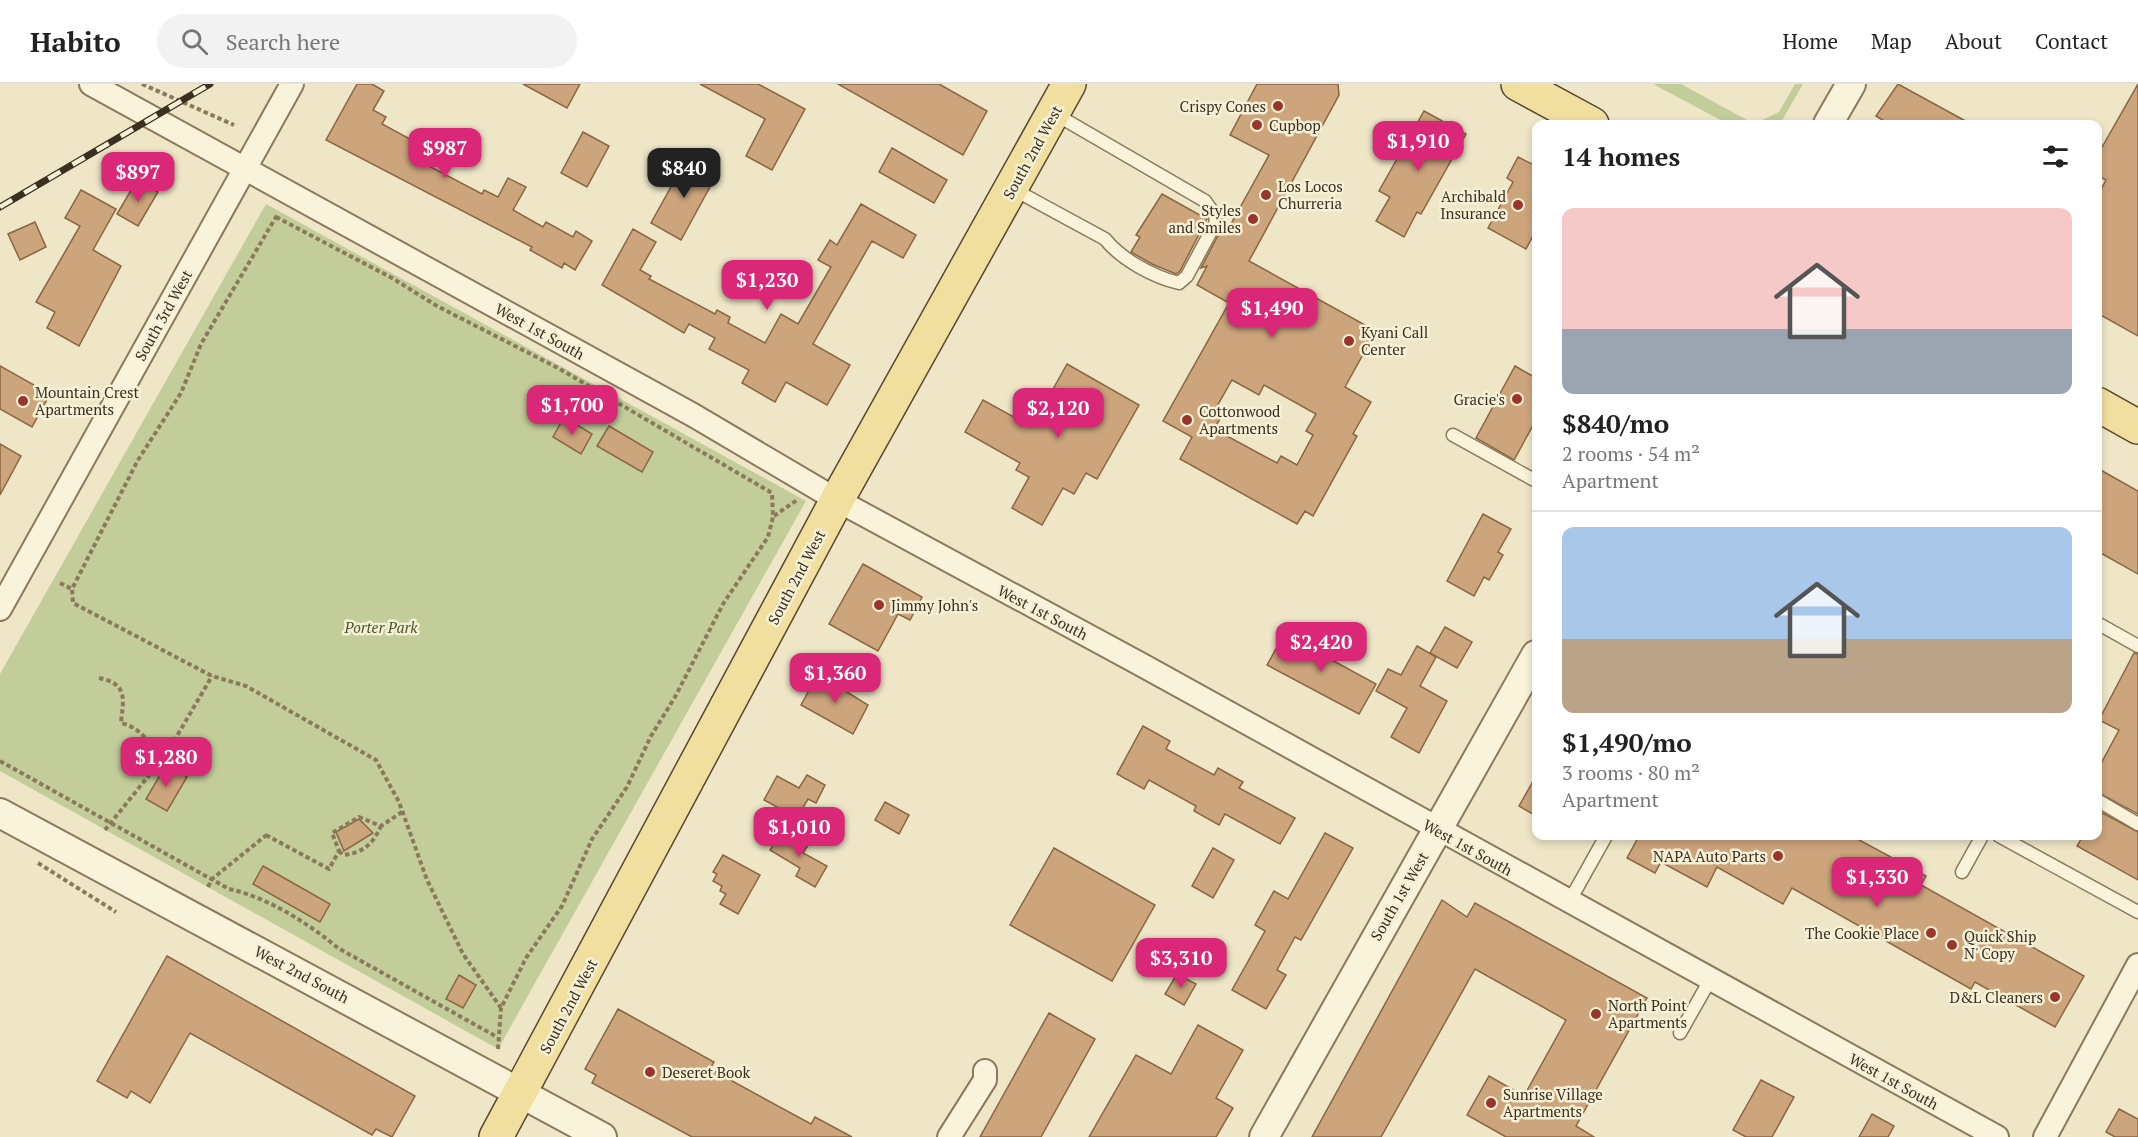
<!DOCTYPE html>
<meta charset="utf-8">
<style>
:root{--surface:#fff;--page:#f2f2f2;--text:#222;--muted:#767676;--line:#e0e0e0;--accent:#db2777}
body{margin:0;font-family:"PT Serif",serif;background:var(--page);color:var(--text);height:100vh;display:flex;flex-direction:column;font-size:22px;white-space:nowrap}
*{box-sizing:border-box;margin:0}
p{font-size:20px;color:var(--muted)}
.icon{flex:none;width:33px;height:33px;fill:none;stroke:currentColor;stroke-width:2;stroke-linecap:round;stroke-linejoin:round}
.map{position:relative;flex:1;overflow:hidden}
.details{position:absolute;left:1532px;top:36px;width:570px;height:720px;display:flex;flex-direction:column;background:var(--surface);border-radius:12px;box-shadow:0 3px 9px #0003}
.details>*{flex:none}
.price{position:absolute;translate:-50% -51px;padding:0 14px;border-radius:12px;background:var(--accent);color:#fff;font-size:20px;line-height:39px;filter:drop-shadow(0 2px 3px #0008)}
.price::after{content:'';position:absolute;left:50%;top:36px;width:18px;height:14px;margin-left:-9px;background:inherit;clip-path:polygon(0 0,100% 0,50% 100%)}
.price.on{background:#222;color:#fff}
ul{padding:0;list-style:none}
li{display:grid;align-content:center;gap:12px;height:318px;padding:0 30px}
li+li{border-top:2px solid var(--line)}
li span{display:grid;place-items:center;height:186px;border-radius:12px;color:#555}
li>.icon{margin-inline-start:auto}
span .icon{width:108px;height:108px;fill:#fffc;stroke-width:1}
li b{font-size:26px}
h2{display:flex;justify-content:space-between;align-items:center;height:72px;padding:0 30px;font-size:26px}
header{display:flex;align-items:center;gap:36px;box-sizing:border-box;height:84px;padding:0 30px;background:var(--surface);border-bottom:2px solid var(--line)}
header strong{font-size:28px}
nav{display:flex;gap:33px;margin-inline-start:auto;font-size:21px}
.search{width:420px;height:54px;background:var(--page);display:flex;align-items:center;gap:15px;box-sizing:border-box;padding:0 21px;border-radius:33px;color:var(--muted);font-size:22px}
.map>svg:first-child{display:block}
.green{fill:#c3cd9a}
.building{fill:#cda57d;stroke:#8a6542;stroke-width:1.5;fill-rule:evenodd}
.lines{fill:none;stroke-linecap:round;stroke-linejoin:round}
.service-casing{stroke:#8b795c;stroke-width:15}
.minor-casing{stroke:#8b795c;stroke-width:26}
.tertiary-casing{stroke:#8b795c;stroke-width:32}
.primary-casing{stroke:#594730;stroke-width:36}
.path{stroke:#8b795c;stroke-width:4;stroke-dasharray:4.5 3;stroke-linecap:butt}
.service{stroke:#f9f3db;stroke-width:12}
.minor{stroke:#f9f3db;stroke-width:22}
.tertiary{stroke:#f9f3db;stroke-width:28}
.primary{stroke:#f1dfa0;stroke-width:33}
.rail-casing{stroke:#3b2f20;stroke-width:7}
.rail{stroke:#f6f0d7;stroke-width:4.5;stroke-dasharray:14;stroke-linecap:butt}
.poi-dot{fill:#9a352c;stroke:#f6f0d7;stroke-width:2}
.labels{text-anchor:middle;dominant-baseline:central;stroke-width:5;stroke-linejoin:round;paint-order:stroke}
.poi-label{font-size:15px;fill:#3b2f20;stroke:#f6f0d7;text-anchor:start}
.street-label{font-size:15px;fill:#3b2f20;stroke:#f6f0d7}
.park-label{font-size:15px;font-style:italic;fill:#475726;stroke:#f6f0d7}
</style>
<header>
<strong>Habito</strong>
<div class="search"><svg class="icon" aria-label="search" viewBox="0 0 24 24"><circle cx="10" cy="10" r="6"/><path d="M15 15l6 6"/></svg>Search here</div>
<nav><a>Home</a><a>Map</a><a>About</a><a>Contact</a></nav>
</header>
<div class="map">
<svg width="2138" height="1053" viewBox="0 0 2138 1053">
<rect width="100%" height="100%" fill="#efe6c7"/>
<g class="green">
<polygon points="1653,0 1681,0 1747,36 1760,37 1779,28 1795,0 1803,0 1780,40 1728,40"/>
<polygon points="266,120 806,417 498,965 0,687 0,590"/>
</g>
<g class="building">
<polygon points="357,0 372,0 384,7 373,26 386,33 382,40 434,68 427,81 482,110 484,106 498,113 508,94 526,103 513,126 543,143 546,138 573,153 576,147 592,157 575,186 564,179 562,184 530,166 532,163 326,56"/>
<polygon points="523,0 580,0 567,24"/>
<polygon points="700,0 758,0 805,25 772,86 746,72 765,35"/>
<polygon points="838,0 939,0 987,27 963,71"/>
<path d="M1257 0H1338L1339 11 1249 177 1376 247 1345 303 1371 318 1353 350 1357 352 1313 432 1305 427 1297 440 1180 375 1192 353 1163 337 1229 219 1197 201 1207 182 1201 184 1222 144 1227 147 1269 71 1230 51ZM1232 296 1259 311 1264 301 1316 330 1306 347 1313 351 1297 381 1281 372 1277 379 1214 345 1224 328 1216 324Z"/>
<polygon points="1898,0 1971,40 1889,40 1876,32"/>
<polygon points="2138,0 2138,252 2097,229 2097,113 2106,96 2097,91 2097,72"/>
<polygon points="1424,27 1466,50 1421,130 1417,128 1404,153 1376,137 1390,113 1379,107"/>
<polygon points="583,48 609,62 587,103 561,89"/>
<polygon points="892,64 947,96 934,119 879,88"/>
<polygon points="1518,73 1536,82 1536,146 1526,165 1488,144 1513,98 1507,94"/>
<polygon points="687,74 717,90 681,156 651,139"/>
<polygon points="137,96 158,108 138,142 117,130"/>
<polygon points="81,106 116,125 93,166 121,182 79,262 47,244 55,228 36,218 80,142 65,134"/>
<polygon points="1162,110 1207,135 1180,187 1176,190 1152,180 1131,168 1140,153 1136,151"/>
<polygon points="861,120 916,151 903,174 872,157 813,260 850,281 827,321 786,298 775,318 742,299 749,286 709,265 715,254 689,240 684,249 602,201 633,145 656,158 640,186 651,192 649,195 715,230 717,226 730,233 728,239 765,259 781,230 798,240 831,183 818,176 830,156 837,161"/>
<polygon points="35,138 46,163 20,176 8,150"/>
<polygon points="1067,280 1139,321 1097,395 1086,389 1074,410 1063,404 1042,441 1012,424 1029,393 1016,386 1020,379 965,348 983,316 1032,343"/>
<polygon points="0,282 50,310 32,343 0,325"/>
<polygon points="1515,282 1536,294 1536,336 1514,376 1476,354"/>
<polygon points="564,333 592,350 581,370 553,353"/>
<polygon points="609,342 653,368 642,388 597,362"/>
<polygon points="0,360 21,372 0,411"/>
<polygon points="2097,384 2138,407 2138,490 2097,467"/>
<polygon points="1483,430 1511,445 1498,468 1503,471 1489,496 1484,493 1474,512 1447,497"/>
<polygon points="863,480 922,513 910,536 898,530 878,567 829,540"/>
<polygon points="1445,543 1472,558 1457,584 1430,569"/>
<polygon points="1286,547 1310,560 1308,563 1376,600 1359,630 1267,581"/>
<polygon points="1417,562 1436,573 1420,602 1447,617 1419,669 1391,653 1407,624 1376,607 1388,585 1401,591"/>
<polygon points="2134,569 2138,570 2138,730 2097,708 2097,687 2119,646 2099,636"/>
<polygon points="818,590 868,621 853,650 801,621"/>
<polygon points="1143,642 1170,657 1166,665 1214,691 1218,684 1243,698 1239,704 1295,734 1280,760 1225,730 1219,741 1194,727 1196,722 1149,696 1144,705 1117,690"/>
<polygon points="166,681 187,693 167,727 146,715"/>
<polygon points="807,691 825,701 816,719 808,715 797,734 764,716 777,692 799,704"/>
<polygon points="1536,692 1536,732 1519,722"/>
<polygon points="885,718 909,731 899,750 875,736"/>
<polygon points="2097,726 2138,748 2138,796 2077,762 2083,752 2097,752"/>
<polygon points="359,735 373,749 344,767 336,748"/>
<polygon points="783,747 808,761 803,769 827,782 815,803 796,792 800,784 770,766"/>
<polygon points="1325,749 1353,764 1301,856 1295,853 1277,886 1286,891 1266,925 1232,906 1265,847 1255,841 1274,807 1288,815"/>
<polygon points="1639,752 1852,752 1926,792 1921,801 2084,892 2055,943 1975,898 1971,905 1792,804 1783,820 1717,783 1707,803 1661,778 1655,789 1627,774"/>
<polygon points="1054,764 1155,821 1112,897 1010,841"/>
<polygon points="1213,764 1234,776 1213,814 1192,802"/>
<polygon points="723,771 760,791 738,830 720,820 726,810 720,807 722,802 713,797 717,790 713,788"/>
<polygon points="263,782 330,820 320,838 253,800"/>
<polygon points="1442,816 1467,833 1475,819 1647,914 1576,1042 1594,1053 1506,1053 1467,1031 1489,992 1524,1012 1566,936 1475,885 1381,1053 1312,1053"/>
<polygon points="167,872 415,1012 392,1053 376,1045 372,1051 190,949 150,1019 131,1007 127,1014 97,997"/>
<polygon points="1177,890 1196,900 1184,921 1165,910"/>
<polygon points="459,891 476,901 463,924 446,915"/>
<polygon points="618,925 714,978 710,985 811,1040 815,1033 852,1053 692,1053 592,999 596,991 585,985"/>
<polygon points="1049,929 1095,955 1041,1053 980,1053"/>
<polygon points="1198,941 1243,966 1216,1014 1233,1024 1216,1053 1089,1053 1136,971 1171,990"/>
<polygon points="1761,996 1794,1013 1772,1053 1746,1053 1733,1046"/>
<polygon points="2119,1025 2138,1035 2138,1053 2115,1053 2106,1048"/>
<polygon points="1872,1030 1894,1042 1888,1053 1859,1053"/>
</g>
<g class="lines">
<g class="service-casing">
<g id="service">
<path d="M1013 105 1105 155C1121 175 1153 193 1179 199L1187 192 1216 138 1215 131 1205 117 1055 30"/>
<polyline points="1453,351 1536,397"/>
<polyline points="2097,539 2138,562"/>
<polyline points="2097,716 2138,740"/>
<polyline points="1999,752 2138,828"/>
<polyline points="1962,788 1982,752"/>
<polyline points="1569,818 1606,752"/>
<polyline points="1680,949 1710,896"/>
</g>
</g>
<g class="minor-casing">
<g id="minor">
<polyline points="91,0 693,331 837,416 1142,581 1997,1053"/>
<polyline points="0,525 292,0"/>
<polyline points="949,1053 985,996 985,987"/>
<polyline points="2045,1053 2138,881"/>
</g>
</g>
<g class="tertiary-casing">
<g id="tertiary">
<polyline points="1828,40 1851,0"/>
<polyline points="0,729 602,1053"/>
<polyline points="1264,1053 1536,571"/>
</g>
</g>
<g class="primary-casing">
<g id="primary">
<polyline points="1518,0 1592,40"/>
<polyline points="2097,320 2138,343"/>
<polyline points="496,1053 837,416 1069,0"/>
</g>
</g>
<g class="path">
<polyline points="142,0 234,41"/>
<polygon points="276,133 392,194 437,222 558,284 772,409 773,433 768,453 723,520 675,613 651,652 627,703 592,755 562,822 526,874 501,924 463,870 427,796 399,718 376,676 246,602 212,592 73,519 72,505 138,376 181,309 201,260"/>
<polyline points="774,432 797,416"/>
<polyline points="60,499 72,505"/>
<path d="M99 594C129 600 123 616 121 639 138 643 149 655 155 672L162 675"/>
<path d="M0 677 229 805C267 813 308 839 338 864L497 953"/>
<polyline points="105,746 167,669 212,592"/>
<polyline points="266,751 329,785 339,767 332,749 359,733 381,742 402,728"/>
<path d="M339 767 343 771C363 769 373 760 381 742"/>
<polyline points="38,779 116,828"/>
<polyline points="208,803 212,795 269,749"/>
<polyline points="498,965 501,924"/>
</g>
<use href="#service" class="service"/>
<use href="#minor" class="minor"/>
<use href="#tertiary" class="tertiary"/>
<use href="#primary" class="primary"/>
<g class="rail-casing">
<polyline id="rail" points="0,123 210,0"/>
</g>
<use href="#rail" class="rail"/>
</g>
<g class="poi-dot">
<circle cx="1278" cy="22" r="6"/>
<circle cx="1257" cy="41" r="6"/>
<circle cx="1266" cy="111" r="6"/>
<circle cx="1518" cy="121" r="6"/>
<circle cx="1253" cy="135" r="6"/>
<circle cx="1349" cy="257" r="6"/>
<circle cx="1517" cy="315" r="6"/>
<circle cx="23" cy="317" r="6"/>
<circle cx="1187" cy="336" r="6"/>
<circle cx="879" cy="521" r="6"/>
<circle cx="1778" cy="772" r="6"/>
<circle cx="1931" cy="849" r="6"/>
<circle cx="1952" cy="861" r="6"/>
<circle cx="2055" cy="913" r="6"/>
<circle cx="1596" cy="930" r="6"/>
<circle cx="650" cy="988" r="6"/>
<circle cx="1491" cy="1019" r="6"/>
</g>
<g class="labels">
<g class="poi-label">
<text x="1266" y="22" text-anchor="end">Crispy Cones</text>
<text x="1269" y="41">Cupbop</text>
<text x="1278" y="102">Los Locos<tspan x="1278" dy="17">Churreria</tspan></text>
<text x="1506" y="112" text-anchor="end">Archibald<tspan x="1506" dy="17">Insurance</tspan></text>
<text x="1241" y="126" text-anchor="end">Styles<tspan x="1241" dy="17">and Smiles</tspan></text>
<text x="1361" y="248">Kyani Call<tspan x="1361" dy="17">Center</tspan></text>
<text x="35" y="308">Mountain Crest<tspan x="35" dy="17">Apartments</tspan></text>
<text x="1505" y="315" text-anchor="end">Gracie's</text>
<text x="1199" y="327">Cottonwood<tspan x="1199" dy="17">Apartments</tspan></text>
<text x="891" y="521">Jimmy John's</text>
<text x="1766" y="772" text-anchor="end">NAPA Auto Parts</text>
<text x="1919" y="849" text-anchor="end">The Cookie Place</text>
<text x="1964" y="852">Quick Ship<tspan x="1964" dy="17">N' Copy</tspan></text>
<text x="2043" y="913" text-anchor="end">D&amp;L Cleaners</text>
<text x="1608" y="921">North Point<tspan x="1608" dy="17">Apartments</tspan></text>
<text x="662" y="988">Deseret Book</text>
<text x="1503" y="1010">Sunrise Village<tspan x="1503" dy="17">Apartments</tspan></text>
</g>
<g class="street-label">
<text transform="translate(1032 68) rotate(-61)">South 2nd West</text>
<text transform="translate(163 231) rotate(-61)">South 3rd West</text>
<text transform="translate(540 247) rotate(29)">West 1st South</text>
<text transform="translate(796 493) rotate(-62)">South 2nd West</text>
<text transform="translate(1043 528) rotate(28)">West 1st South</text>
<text transform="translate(1468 763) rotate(29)">West 1st South</text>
<text transform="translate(1399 812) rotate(-60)">South 1st West</text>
<text transform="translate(302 890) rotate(28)">West 2nd South</text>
<text transform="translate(568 922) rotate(-62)">South 2nd West</text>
<text transform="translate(1894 997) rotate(29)">West 1st South</text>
</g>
<g class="park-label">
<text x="381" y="543">Porter Park</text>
</g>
</g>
</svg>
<b class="price" style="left:1418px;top:88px">$1,910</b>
<b class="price" style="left:445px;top:95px">$987</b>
<b class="price on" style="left:684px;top:115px">$840</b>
<b class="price" style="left:138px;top:119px">$897</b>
<b class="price" style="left:767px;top:227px">$1,230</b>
<b class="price" style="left:1272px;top:255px">$1,490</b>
<b class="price" style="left:572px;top:352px">$1,700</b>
<b class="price" style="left:1058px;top:355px">$2,120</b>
<b class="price" style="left:1321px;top:589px">$2,420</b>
<b class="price" style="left:835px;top:620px">$1,360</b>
<b class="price" style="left:166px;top:704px">$1,280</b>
<b class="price" style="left:799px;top:774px">$1,010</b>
<b class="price" style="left:1877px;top:824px">$1,330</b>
<b class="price" style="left:1181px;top:905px">$3,310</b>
<section class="details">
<h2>14 homes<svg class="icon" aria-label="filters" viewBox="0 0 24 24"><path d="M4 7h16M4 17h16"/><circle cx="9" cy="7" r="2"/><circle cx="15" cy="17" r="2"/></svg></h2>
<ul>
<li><span style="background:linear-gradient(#f6c9c9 65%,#9aa5b1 0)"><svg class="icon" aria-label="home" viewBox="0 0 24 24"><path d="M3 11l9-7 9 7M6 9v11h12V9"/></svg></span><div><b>$840/mo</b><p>2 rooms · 54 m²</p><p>Apartment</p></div></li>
<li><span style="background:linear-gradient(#a9c7e8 60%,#b9a48a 0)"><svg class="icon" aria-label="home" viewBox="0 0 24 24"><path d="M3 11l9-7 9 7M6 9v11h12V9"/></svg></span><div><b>$1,490/mo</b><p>3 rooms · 80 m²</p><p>Apartment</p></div></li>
</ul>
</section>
</div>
